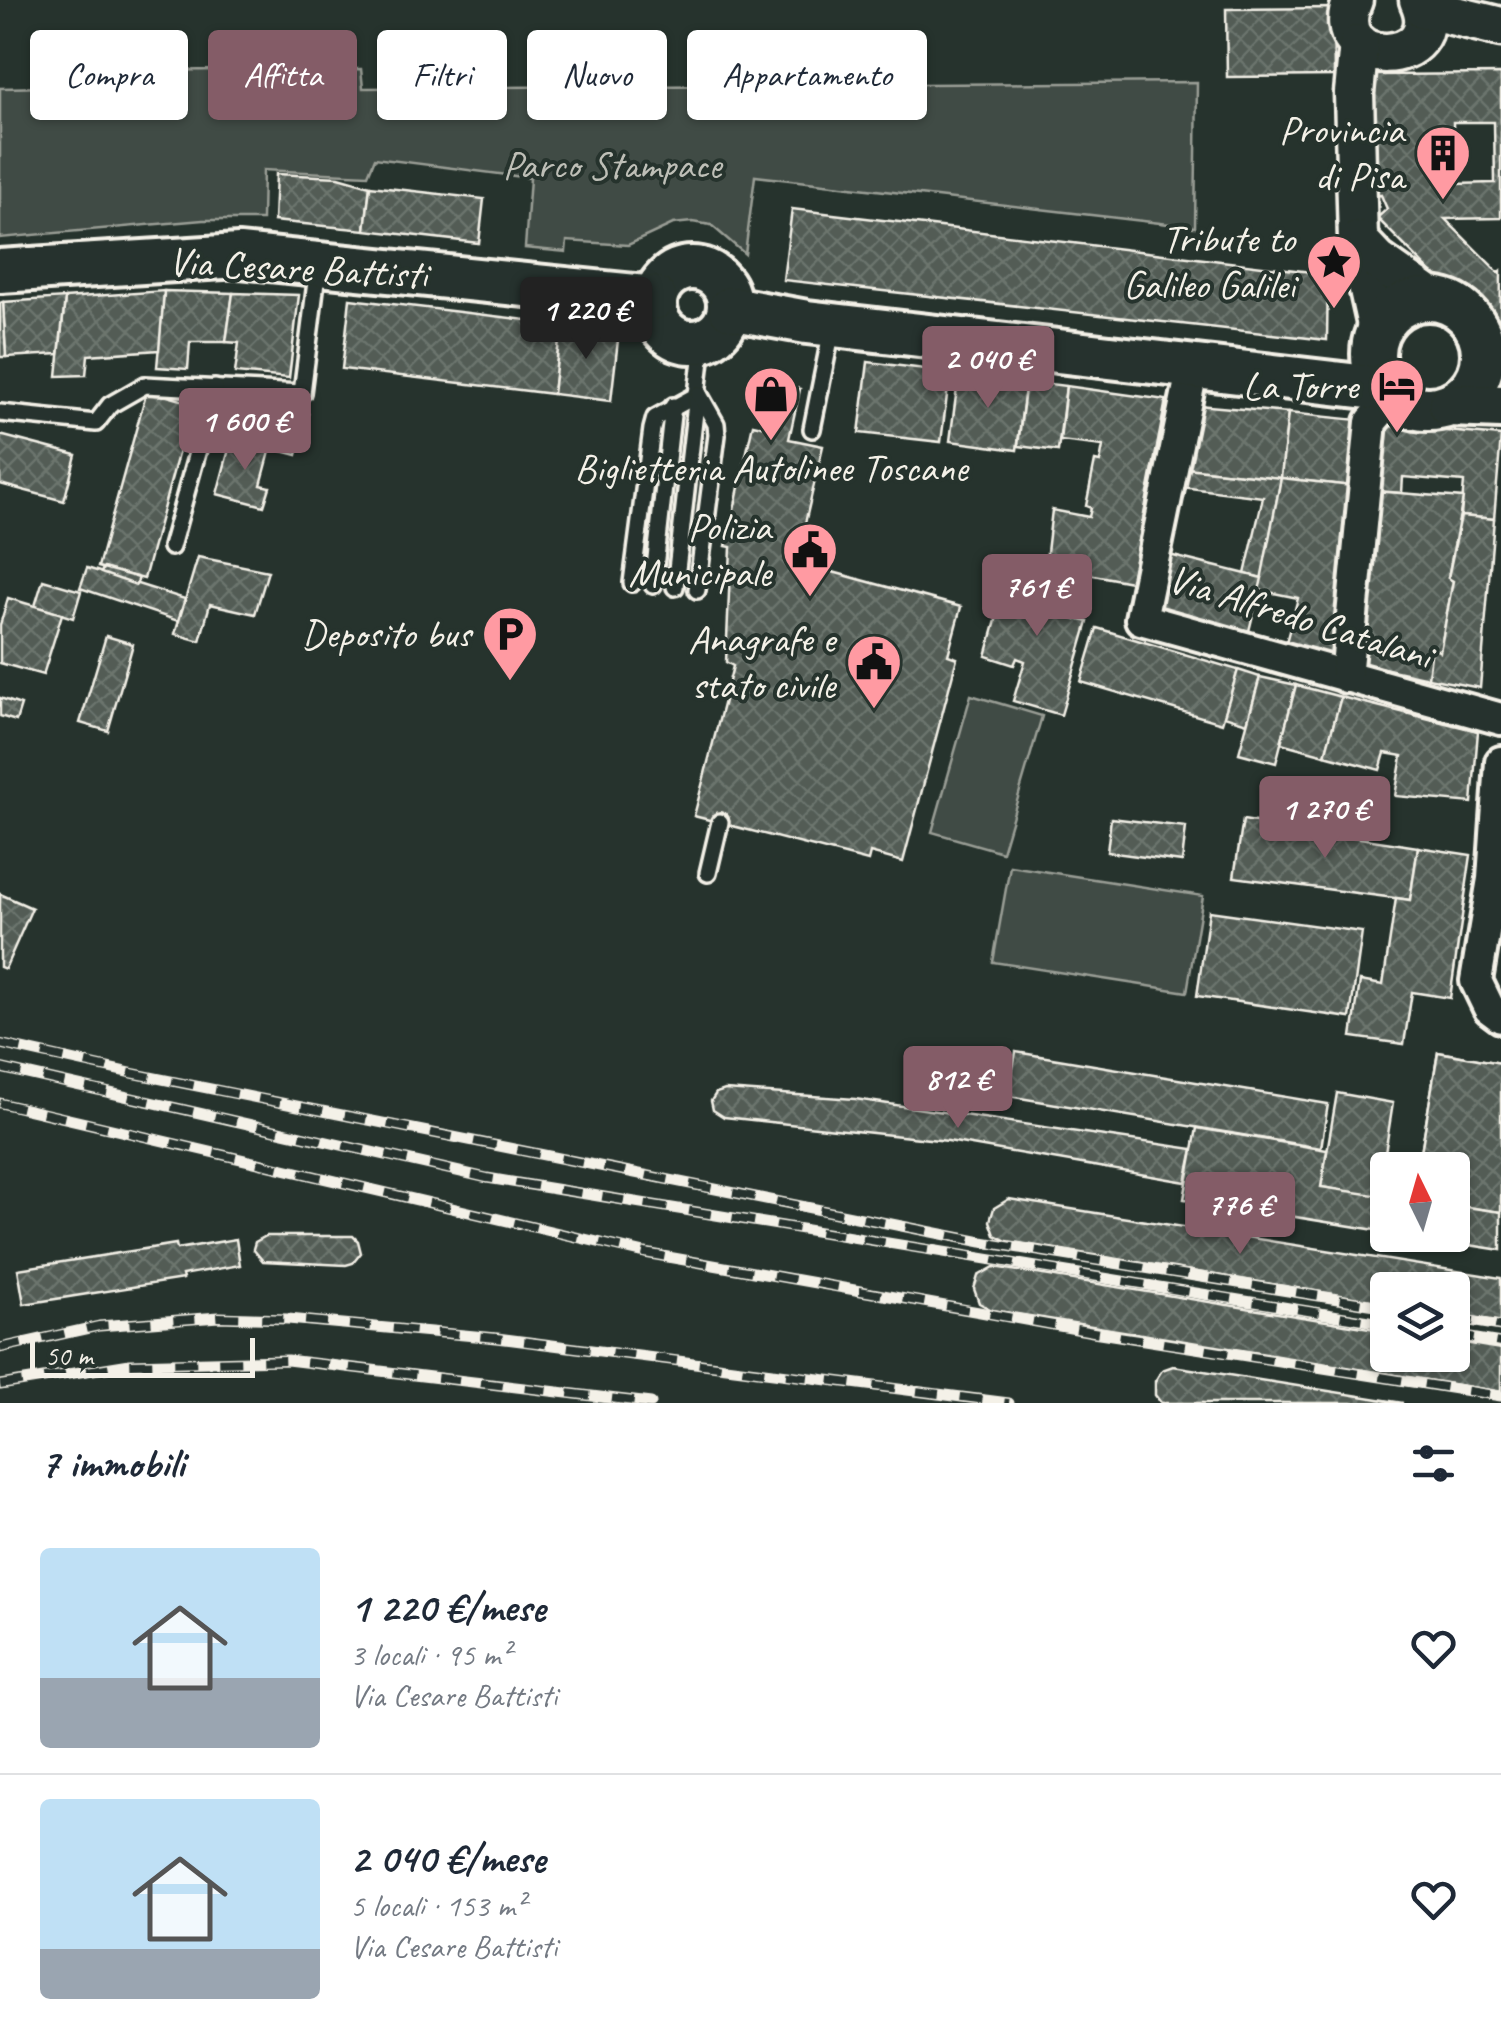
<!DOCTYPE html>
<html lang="it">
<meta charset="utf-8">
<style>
:root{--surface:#fff;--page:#f2f2f3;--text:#1f2937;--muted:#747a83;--line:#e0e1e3;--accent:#845c67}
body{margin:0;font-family:Caveat,sans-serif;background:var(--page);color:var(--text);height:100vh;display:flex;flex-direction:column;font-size:38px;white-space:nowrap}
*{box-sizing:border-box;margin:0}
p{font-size:32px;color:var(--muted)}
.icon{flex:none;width:55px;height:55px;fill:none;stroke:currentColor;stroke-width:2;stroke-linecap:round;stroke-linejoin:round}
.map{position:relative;height:1403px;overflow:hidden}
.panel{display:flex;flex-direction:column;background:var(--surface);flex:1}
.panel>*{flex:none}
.guide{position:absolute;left:30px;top:30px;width:1000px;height:90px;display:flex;gap:20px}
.needle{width:65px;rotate:355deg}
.tools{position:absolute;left:1370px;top:1152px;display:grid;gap:20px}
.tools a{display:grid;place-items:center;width:100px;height:100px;border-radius:10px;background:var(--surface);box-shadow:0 2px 8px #0004;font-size:50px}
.scale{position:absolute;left:30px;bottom:25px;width:225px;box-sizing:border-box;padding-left:10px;border:5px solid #f4f1e8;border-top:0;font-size:28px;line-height:35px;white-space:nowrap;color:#f4f1e8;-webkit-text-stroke:8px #26332d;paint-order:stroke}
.price{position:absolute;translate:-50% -85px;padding:0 22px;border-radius:10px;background:var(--accent);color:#fff;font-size:32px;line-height:65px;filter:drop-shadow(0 2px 5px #0008)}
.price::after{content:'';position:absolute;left:50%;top:60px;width:30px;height:22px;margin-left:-15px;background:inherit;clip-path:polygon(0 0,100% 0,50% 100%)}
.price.on{background:#222;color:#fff}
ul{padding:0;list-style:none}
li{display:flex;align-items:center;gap:30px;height:250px;padding:0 40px}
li+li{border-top:2px solid var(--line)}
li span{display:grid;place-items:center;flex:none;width:280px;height:200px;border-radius:10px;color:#555}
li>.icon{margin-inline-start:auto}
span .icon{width:120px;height:120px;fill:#fffc;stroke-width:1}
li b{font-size:42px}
h2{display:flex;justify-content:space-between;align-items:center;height:120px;padding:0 40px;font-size:42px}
.tag{padding:0 35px;border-radius:10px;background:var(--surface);box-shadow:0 2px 8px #0004;font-size:35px;line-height:90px}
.tag.on{background:var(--accent);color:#fff}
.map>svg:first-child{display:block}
.green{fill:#414b45;stroke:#9a9e96;stroke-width:2.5}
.building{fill:url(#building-cross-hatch);stroke:#f4f1e8;stroke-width:2.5;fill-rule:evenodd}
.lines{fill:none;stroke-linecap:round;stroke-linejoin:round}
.service-casing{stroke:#f4f1e8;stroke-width:22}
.minor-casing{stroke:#f4f1e8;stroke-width:38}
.tertiary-casing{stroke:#f4f1e8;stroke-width:45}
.secondary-casing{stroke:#f4f1e8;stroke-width:50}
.service{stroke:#26332d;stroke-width:15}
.minor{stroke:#26332d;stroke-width:30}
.tertiary{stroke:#26332d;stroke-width:38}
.secondary{stroke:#26332d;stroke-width:42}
.rail-casing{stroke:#f4f1e8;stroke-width:11}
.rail{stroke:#26332d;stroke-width:8;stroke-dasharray:22;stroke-linecap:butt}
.labels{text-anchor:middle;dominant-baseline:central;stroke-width:8;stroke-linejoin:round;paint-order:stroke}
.poi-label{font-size:40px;fill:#f4f1e8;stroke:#26332d;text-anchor:end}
.park-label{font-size:40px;fill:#bebfb7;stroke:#26332d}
.street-label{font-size:40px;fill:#f4f1e8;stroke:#26332d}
</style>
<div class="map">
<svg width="1501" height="1403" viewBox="0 0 1501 1403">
<defs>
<pattern id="building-cross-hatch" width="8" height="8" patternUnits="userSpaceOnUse" patternTransform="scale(2.5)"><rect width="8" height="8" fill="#525c55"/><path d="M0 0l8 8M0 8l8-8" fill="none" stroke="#6c746d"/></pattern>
</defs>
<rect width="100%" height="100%" fill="#26332d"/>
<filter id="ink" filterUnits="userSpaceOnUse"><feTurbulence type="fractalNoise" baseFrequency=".01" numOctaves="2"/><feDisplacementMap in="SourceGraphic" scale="20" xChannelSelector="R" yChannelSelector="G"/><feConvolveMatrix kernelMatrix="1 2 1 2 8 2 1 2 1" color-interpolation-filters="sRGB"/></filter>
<g filter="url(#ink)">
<g class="green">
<polygon points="361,69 363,88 1197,82 1195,227 755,176 745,254 711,225 692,222 673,224 628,245 567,241 566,252 525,248 530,178 375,158 368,175 263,170 262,220 203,220 0,238 0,88 105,86 105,71"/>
<polygon points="971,695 1042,716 1002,852 932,832"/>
<polygon points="1010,866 1203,896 1187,992 993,962"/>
</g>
<g class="building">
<polygon points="1333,8 1334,76 1227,77 1226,9"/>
<path d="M1501 74V218L1445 219 1499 273 1501 271 1500 342 1377 218 1387 209 1381 195 1376 196 1374 75ZM1453 122H1494L1495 183 1454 184Z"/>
<polygon points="276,174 339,177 370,186 365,230 274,221"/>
<polygon points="370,186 484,199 479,243 365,230"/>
<polygon points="792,209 1328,274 1327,340 783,280"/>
<polygon points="164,291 233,293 226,342 190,342 188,369 157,367"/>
<polygon points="164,291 159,350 88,355 86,375 57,376 65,298"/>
<polygon points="233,293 299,295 289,378 235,373 239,343 226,342"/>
<polygon points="65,298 59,354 6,357 3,302"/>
<polygon points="350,299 561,324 553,394 342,369"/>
<polygon points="3,302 6,357 0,357 0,303"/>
<polygon points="561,324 619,331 611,401 553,394"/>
<polygon points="868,362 950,372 941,442 859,433"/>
<polygon points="959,373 1026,381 1017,450 950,441"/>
<polygon points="1026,381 1066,386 1058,451 1018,446"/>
<polygon points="783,385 800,389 789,439 823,446 796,562 961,607 948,655 957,658 903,862 870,853 868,861 694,816 733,666 726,662 731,547 726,546 753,424 762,426 774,386 782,388"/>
<polygon points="1066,386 1166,400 1131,582 1061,569 1060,572 1045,569 1052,510 1089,517 1091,508 1086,506 1095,461 1100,462 1103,446 1060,441"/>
<polygon points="147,390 192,403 144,579 98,567"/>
<polygon points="243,398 308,414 297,455 232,438"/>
<polygon points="1197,405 1288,413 1281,478 1185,468"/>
<polygon points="1288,413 1358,420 1352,486 1281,478"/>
<polygon points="1381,425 1501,436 1494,519 1461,516 1464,482 1403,477 1402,493 1374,491"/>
<polygon points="0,435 76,455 64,501 0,484"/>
<polygon points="232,438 271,448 261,485 270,487 264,506 217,494"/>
<polygon points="1185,468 1281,478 1262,578 1245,574 1263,497 1181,487"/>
<polygon points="1281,478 1352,486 1337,659 1285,646 1298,598 1259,590"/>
<polygon points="1374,491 1463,498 1448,578 1453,581 1440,652 1432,647 1428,678 1360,663"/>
<polygon points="1461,516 1494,519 1480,688 1428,678 1432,647 1440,652 1453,581 1448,578"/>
<polygon points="1165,554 1262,578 1248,635 1151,611"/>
<polygon points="198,557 268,571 255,614 210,604 200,641 175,634"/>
<polygon points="1011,567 1060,572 1049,612 1088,622 1061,715 1013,701 1025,661 1017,658 1014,665 986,656"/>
<polygon points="87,568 185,599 178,621 80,588"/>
<polygon points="103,568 139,578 136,585 101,573"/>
<polygon points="43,580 81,591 73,618 35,606"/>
<polygon points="8,598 62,614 43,675 0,663 0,625"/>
<polygon points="1097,628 1238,670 1222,723 1081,682"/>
<polygon points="106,636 133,644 108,731 80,723"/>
<polygon points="1238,670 1260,677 1247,723 1224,716"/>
<polygon points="1260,677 1296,685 1276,763 1239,753"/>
<polygon points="1296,685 1341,697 1325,755 1281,743"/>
<polygon points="1341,697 1478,731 1472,803 1395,796 1402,756 1385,753 1380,770 1325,755"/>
<polygon points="0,698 21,705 16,721 0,716"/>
<polygon points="1111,818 1186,827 1182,862 1107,852"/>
<polygon points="1243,820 1418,847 1410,900 1234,877"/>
<polygon points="1418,847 1471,855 1450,998 1412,992 1404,1044 1352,1037 1360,981 1383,985 1396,898 1410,900"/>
<polygon points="0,894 32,908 5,969 0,967"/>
<polygon points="1209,911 1362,932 1350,1018 1197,996"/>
<polygon points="1016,1052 1328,1104 1321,1148 1008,1096"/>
<polygon points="1438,1052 1501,1063 1501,1212 1452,1205 1452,1170 1418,1170"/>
<polygon points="1438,1052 1501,1063 1501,1212 1452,1205 1452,1170 1418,1170"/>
<polygon points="725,1090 855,1099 1193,1149 1186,1182 948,1141 724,1117 713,1110 711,1101 716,1093"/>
<polygon points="1337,1093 1393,1103 1378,1197 1321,1187"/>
<polygon points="1197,1128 1327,1150 1321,1187 1388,1197 1388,1232 1184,1199"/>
<polygon points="1009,1199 1501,1278 1501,1322 1452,1314 1452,1290 1388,1290 1388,1303 1007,1241 995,1235 990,1221 994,1208"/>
<polygon points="1452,1205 1501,1212 1501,1250 1405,1235 1452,1235"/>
<polygon points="266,1236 353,1236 358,1241 361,1253 353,1263 346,1265 263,1261 253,1249 255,1242"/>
<polygon points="236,1239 240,1265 182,1275 183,1279 24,1304 18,1269 176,1244 177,1249"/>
<polygon points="994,1267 1388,1331 1388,1355 1452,1355 1452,1341 1501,1349 1501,1392 992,1310 979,1303 974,1289 978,1276"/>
<polygon points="1173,1366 1403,1403 1161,1403 1155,1395 1155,1381 1162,1370"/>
</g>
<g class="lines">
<g class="service-casing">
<g id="service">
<polyline points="0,413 96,423 110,405 145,385 302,393 318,266"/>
<polyline points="812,429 832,329"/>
<polyline points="171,547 215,388"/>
<polyline points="632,583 652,429 655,418 699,394"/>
<polyline points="653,585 673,406"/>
<polyline points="675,587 703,342"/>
<polyline points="697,590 717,435 716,424 699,394"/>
<polyline points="708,873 720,822"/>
</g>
</g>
<g class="minor-casing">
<g id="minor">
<polyline points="1193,366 1141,619 1501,719"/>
<polyline points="1346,677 1371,422 1393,397"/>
<polyline points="1501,762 1493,879 1476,981 1489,1008 1501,1017"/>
</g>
</g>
<g class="tertiary-casing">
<g id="tertiary">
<path d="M1353 0C1322 72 1451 69 1419 0"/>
<polyline points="1423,8 1501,27"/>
<polyline points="1359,44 1354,93 1358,240 1378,330"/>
<polyline points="1358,240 1378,261 1432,299"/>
</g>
</g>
<g class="secondary-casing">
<g id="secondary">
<circle cx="692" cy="305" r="37"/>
<polyline points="0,271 239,256 655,298"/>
<circle cx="1428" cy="354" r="55"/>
<polyline points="730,308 807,322 1385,389"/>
<polyline points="1450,405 1501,407"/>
</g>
</g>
<use href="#service" class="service"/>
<use href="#minor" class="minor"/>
<use href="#tertiary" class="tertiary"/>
<use href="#secondary" class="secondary"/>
<g class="rail-casing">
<g id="rail">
<polyline points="0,1044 131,1073 982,1242 1388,1307"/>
<polyline points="0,1068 487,1178 1388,1324"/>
<polyline points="0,1103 645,1253 1093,1332 1501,1396"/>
<polyline points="1452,1318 1501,1326"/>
<polyline points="1452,1335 1501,1343"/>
<polyline points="0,1348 99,1326 219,1317 288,1319 497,1338 1009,1403"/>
<polyline points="0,1385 130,1364 287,1360 651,1403"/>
</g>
</g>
<use href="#rail" class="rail"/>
</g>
</g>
<defs>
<g id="building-pin" transform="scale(2.875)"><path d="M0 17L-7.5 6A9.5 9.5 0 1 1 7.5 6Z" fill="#ff9aa2" stroke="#26332d"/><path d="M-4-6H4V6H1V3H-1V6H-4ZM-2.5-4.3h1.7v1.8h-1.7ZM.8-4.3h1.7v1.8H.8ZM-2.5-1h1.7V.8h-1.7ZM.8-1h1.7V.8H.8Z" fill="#111"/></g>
<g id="sight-pin" transform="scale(2.875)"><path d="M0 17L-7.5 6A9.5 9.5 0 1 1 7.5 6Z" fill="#ff9aa2" stroke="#26332d"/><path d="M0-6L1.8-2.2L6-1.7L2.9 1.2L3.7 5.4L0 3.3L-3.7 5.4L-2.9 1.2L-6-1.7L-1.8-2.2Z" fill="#111"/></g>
<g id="hotel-pin" transform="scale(2.875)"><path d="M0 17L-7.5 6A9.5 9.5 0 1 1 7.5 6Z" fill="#ff9aa2" stroke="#26332d"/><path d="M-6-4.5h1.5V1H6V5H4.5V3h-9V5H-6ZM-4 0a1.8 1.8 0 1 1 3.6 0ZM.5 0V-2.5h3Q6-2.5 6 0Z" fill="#111"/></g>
<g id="shop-pin" transform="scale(2.875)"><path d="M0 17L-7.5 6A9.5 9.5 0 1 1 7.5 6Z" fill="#ff9aa2" stroke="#26332d"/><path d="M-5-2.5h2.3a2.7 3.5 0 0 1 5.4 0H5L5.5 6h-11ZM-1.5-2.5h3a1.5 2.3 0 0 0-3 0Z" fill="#111"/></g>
<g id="civic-pin" transform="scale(2.875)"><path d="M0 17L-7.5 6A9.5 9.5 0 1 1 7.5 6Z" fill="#ff9aa2" stroke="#26332d"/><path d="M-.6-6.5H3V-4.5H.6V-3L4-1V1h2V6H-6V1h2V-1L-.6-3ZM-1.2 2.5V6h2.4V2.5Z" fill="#111"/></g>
<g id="parking-pin" transform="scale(2.875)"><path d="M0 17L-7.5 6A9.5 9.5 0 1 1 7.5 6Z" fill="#ff9aa2" stroke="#26332d"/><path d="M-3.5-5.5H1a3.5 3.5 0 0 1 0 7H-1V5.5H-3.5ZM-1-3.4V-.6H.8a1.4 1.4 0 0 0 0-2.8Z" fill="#111"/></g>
</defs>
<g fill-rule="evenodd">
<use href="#building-pin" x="1443" y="153"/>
<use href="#sight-pin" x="1334" y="262"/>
<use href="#hotel-pin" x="1397" y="386"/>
<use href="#shop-pin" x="771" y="394"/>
<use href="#civic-pin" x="810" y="550"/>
<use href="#parking-pin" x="510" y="634"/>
<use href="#civic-pin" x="874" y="662"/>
</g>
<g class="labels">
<g class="poi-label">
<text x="1404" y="130">Provincia<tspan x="1404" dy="46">di Pisa</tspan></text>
<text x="1295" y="239">Tribute to<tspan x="1295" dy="46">Galileo Galilei</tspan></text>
<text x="1358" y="386">La Torre</text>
<text x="771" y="468" text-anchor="middle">Biglietteria Autolinee Toscane</text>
<text x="771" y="527">Polizia<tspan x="771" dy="46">Municipale</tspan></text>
<text x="471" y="634">Deposito bus</text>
<text x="835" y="639">Anagrafe e<tspan x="835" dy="46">stato civile</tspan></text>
</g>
<g class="park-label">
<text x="612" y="165">Parco Stampace</text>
</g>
<g class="street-label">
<text transform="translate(298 268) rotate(3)">Via Cesare Battisti</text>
<text transform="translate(1300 617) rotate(17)">Via Alfredo Catalani</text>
</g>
</g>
</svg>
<div class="tools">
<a><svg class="needle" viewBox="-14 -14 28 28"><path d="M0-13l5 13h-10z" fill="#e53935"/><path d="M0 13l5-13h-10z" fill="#747a83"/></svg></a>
<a><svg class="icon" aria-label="layers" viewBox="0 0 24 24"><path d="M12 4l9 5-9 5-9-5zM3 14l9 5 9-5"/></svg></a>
</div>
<div class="scale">50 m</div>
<b class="price on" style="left:586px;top:362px">1 220 €</b>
<b class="price" style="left:988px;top:411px">2 040 €</b>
<b class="price" style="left:245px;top:473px">1 600 €</b>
<b class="price" style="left:1037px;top:639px">761 €</b>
<b class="price" style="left:1325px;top:861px">1 270 €</b>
<b class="price" style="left:958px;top:1131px">812 €</b>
<b class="price" style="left:1240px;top:1257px">776 €</b>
<div class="guide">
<a class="tag">Compra</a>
<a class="tag on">Affitta</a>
<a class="tag">Filtri</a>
<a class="tag">Nuovo</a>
<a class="tag">Appartamento</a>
</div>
</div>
<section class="panel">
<h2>7 immobili<svg class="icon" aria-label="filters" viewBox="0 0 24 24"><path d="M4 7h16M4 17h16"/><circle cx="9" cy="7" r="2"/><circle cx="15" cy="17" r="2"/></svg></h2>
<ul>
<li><span style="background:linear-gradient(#bfe0f5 65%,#9aa5b1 0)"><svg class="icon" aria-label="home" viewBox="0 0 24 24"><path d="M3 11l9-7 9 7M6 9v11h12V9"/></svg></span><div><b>1 220 €/mese</b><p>3 locali · 95 m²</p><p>Via Cesare Battisti</p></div><svg class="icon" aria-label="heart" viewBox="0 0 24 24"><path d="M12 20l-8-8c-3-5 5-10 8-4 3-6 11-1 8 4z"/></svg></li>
<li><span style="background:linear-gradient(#bfe0f5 75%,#9aa5b1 0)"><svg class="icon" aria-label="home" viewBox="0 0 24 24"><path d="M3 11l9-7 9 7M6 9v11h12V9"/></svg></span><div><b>2 040 €/mese</b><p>5 locali · 153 m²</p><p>Via Cesare Battisti</p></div><svg class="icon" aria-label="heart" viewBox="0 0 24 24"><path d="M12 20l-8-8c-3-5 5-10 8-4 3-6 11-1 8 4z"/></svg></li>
</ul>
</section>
